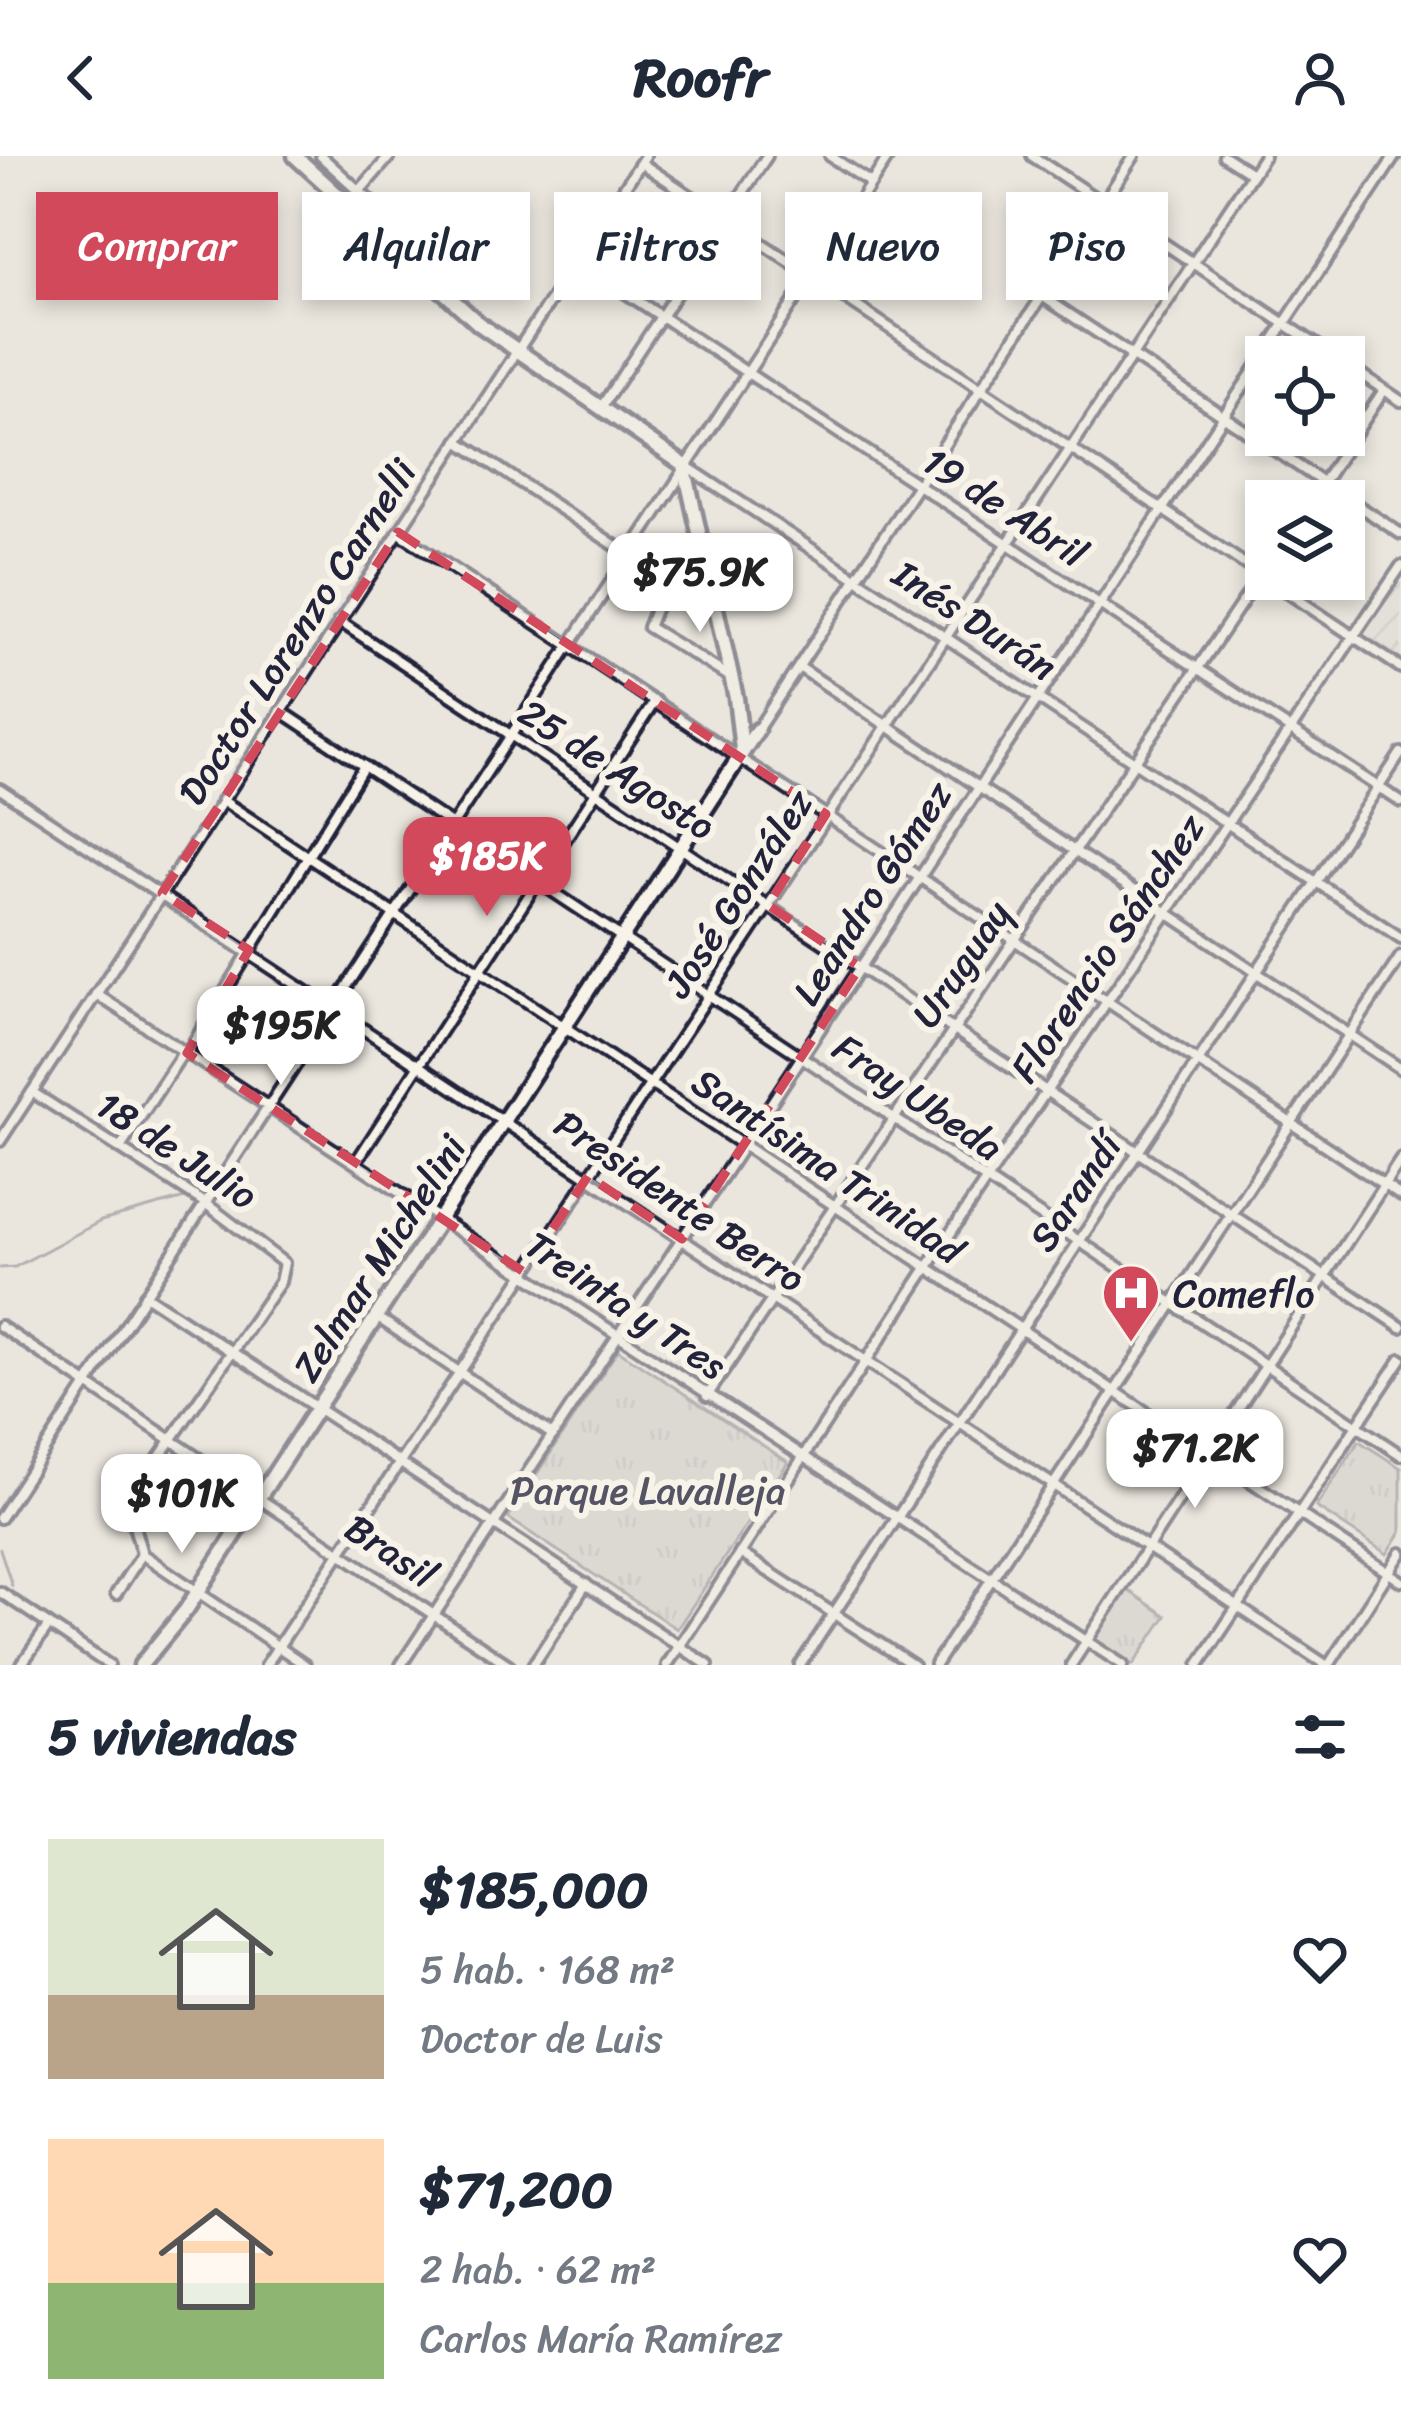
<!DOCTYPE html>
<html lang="es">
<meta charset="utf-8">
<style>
:root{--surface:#fff;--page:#f6f6f7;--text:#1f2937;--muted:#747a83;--accent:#d1495b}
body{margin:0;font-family:Sriracha,sans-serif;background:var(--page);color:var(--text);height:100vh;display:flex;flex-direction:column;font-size:45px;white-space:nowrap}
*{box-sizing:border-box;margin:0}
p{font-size:39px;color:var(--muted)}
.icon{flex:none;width:66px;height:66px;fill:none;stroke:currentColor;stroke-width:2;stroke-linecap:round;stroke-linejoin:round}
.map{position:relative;height:1509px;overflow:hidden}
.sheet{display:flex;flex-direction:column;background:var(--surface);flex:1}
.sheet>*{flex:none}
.banner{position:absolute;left:36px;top:36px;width:1329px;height:108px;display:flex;gap:24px}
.tools{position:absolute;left:1245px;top:180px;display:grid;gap:24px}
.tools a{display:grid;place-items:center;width:120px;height:120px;border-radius:0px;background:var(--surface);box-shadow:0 6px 18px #0003;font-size:60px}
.price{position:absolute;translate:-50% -102px;padding:0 27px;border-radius:24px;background:#fff;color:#222;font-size:39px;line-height:78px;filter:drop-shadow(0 3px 6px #0008)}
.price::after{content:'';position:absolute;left:50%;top:72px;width:36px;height:27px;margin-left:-18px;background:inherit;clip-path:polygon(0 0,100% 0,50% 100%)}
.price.active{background:var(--accent);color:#fff}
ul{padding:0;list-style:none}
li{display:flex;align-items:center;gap:36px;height:300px;padding:0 48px}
li span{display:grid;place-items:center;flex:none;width:336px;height:240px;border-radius:0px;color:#555}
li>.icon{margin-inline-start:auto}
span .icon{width:144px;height:144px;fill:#fffc;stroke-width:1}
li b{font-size:51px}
h2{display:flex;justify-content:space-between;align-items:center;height:144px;padding:0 48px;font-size:51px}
.tag{padding:0 42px;border-radius:0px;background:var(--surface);box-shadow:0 6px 18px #0003;font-size:42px;line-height:108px}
.tag.active{background:var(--accent);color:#fff}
header{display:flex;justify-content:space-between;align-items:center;height:156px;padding:0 48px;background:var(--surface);font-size:54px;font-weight:700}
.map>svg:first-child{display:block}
.industrial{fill:url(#industrial-furrows)}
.grass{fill:url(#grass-tufts);stroke:#787680;stroke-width:3}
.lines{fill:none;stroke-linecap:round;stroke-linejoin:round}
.stream{stroke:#716f7b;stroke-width:3}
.minor-casing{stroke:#22223b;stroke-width:16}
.highway-casing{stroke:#22223b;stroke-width:21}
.minor{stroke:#f7f3e8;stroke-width:8}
.highway{stroke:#f7f3e8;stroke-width:12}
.marked{fill:none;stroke:#d1495b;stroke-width:9;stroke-dasharray:24 15;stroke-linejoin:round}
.labels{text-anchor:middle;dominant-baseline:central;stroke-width:12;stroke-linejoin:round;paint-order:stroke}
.street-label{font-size:39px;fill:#22223b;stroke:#f7f3e8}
.poi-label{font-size:39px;fill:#22223b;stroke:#f7f3e8;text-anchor:start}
.park-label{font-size:39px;fill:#555465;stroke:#f7f3e8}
</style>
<header><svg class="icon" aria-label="back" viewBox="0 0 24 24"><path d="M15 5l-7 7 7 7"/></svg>Roofr<svg class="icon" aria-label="person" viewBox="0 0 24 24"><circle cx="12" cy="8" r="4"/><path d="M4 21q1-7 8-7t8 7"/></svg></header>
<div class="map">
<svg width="1401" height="1509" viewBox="0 0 1401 1509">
<defs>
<pattern id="industrial-furrows" width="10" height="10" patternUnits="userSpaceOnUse" patternTransform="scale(3)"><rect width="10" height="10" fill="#dbd8d2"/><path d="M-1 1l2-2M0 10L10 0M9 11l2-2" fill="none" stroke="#bcb9b5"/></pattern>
<pattern id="grass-tufts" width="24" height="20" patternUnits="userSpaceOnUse" patternTransform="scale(3)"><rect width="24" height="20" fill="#cdc9c6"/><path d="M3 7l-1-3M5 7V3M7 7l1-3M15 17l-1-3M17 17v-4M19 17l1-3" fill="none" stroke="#b0acab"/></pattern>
</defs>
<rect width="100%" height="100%" fill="#eae6de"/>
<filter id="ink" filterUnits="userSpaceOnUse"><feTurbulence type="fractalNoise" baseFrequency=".00833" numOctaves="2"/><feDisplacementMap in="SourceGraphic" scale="24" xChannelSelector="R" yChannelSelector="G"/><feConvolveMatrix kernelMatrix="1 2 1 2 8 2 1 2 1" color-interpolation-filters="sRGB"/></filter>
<g filter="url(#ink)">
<polygon class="industrial" points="1401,422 1401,503 1364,479"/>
<g class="grass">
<polygon points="618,1194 788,1306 677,1473 508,1362"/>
<polygon points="1359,1285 1401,1312 1401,1376 1387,1398 1316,1351"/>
<polygon points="1126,1433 1166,1460 1133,1509 1092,1484"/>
</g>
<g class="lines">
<g class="stream">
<polyline points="0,1112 15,1111 101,1065 185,1042"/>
<polyline points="0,1393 12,1430"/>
</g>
<g class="minor-casing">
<g id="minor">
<polyline points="321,0 432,102 440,113 440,136"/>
<polyline points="830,0 871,27"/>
<polyline points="1032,0 1335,201"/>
<polyline points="1224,0 1252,18"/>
<polyline points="641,7 1401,512"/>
<polyline points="348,48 390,0"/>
<polyline points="577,105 1401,646"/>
<polyline points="1042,140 1401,378"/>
<polyline points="1344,207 1401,245"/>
<polyline points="600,253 767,0"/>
<polyline points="458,285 628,398"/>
<polyline points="686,310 1401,782"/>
<polyline points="1311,345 1384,234"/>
<polyline points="398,376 1401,1040"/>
<polyline points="659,444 648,471 730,521"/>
<polyline points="339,465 1401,1171"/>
<polyline points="799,511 1401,913"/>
<polyline points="281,555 1401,1299"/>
<polyline points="757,574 1134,0"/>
<polyline points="0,633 1326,1509"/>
<polyline points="222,644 1401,1425"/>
<polyline points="96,838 1123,1509"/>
<polyline points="187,897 364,610"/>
<polyline points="32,936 205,1047 284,1107 280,1126 134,1338 130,1356 142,1398 116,1438"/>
<polyline points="0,985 645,0"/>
<polyline points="120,992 184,895"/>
<polyline points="356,1006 655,545"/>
<polyline points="145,1139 708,1509"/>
<polyline points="377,1161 553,1279"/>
<polyline points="0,1170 509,1509"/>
<polyline points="707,1240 1266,411"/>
<polyline points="0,1362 889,0"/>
<polyline points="740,1397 913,1509"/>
<polyline points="142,1398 305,1509"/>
<polyline points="0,1436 109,1509"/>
<polyline points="21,1509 49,1469"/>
<polyline points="266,1509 1264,0"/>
<polyline points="401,1509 1395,0"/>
<polyline points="533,1509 586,1428"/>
<polyline points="667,1509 927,1112 1401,410"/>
<polyline points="800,1509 1401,597"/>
<polyline points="935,1509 1401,800"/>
<polyline points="1071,1509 1401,1003"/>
<polyline points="1199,1509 1401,1203"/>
<polyline points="1329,1509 1401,1397"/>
</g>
</g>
<g class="highway-casing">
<g id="highway">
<polyline points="295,0 479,168 684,309 736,542 742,593"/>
<polyline points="141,1509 186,1454 757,574"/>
</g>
</g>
<use href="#minor" class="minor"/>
<use href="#highway" class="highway"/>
</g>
</g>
<path d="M0 0H1401V1509H0ZM398 376 826 658 768 749 860 811 682 1083 588 1020 524 1116 187 897 249 794 162 737Z" fill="#eae6de" fill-opacity=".55" fill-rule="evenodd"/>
<path class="marked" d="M398 376 826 658 768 749 860 811 682 1083 588 1020 524 1116 187 897 249 794 162 737Z"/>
<defs>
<g id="hospital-pin" transform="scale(3)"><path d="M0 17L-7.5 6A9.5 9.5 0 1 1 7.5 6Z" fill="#d1495b" stroke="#f7f3e8"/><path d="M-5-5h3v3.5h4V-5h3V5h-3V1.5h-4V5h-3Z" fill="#fff"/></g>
</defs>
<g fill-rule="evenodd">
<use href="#hospital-pin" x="1131" y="1137"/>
</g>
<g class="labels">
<g class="street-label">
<text transform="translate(1005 351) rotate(33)">19 de Abril</text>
<text transform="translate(975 464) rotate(33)">Inés Durán</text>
<text transform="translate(297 476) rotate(-57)">Doctor Lorenzo Carnelli</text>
<text transform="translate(617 613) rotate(33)">25 de Agosto</text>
<text transform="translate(738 737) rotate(-57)">José González</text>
<text transform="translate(872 737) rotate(-57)">Leandro Gómez</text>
<text transform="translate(1107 792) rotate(-56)">Florencio Sánchez</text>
<text transform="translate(961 808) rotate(-56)">Uruguay</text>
<text transform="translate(918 941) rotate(34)">Fray Ubeda</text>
<text transform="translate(177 994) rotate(33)">18 de Julio</text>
<text transform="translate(828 1010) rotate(34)">Santísima Trinidad</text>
<text transform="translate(1075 1036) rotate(-56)">Sarandí</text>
<text transform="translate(680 1045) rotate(34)">Presidente Berro</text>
<text transform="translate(379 1102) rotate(-57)">Zelmar Michelini</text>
<text transform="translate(626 1149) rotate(34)">Treinta y Tres</text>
<text transform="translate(391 1395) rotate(34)">Brasil</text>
</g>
<g class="poi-label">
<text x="1173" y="1137">Comeflo</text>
</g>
<g class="park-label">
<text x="648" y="1334">Parque Lavalleja</text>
</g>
</g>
</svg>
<div class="tools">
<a><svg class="icon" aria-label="locate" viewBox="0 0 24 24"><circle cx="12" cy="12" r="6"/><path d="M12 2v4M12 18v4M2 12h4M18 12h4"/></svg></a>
<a><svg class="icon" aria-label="layers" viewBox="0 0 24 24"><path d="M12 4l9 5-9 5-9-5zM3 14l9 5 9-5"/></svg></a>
</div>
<b class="price" style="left:700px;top:479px">$75.9K</b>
<b class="price active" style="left:487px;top:763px">$185K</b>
<b class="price" style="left:281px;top:932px">$195K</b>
<b class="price" style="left:1195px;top:1355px">$71.2K</b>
<b class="price" style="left:182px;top:1400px">$101K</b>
<div class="banner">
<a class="tag active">Comprar</a>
<a class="tag">Alquilar</a>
<a class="tag">Filtros</a>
<a class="tag">Nuevo</a>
<a class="tag">Piso</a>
</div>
</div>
<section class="sheet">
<h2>5 viviendas<svg class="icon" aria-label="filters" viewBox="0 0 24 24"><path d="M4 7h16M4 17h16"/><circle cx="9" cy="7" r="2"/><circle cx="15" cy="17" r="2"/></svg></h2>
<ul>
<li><span style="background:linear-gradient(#dfe7d0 65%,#b9a48a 0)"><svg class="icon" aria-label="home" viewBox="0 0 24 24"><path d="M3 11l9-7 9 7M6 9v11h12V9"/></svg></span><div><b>$185,000</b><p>5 hab. · 168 m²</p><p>Doctor de Luis</p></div><svg class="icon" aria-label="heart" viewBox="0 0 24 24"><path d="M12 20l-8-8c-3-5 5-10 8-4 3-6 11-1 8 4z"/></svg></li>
<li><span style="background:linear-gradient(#ffd9b3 60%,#8fb573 0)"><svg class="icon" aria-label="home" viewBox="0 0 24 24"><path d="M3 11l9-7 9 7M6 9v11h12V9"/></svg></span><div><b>$71,200</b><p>2 hab. · 62 m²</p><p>Carlos María Ramírez</p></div><svg class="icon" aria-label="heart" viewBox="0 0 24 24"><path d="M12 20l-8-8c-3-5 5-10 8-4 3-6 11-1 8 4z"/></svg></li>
</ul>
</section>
